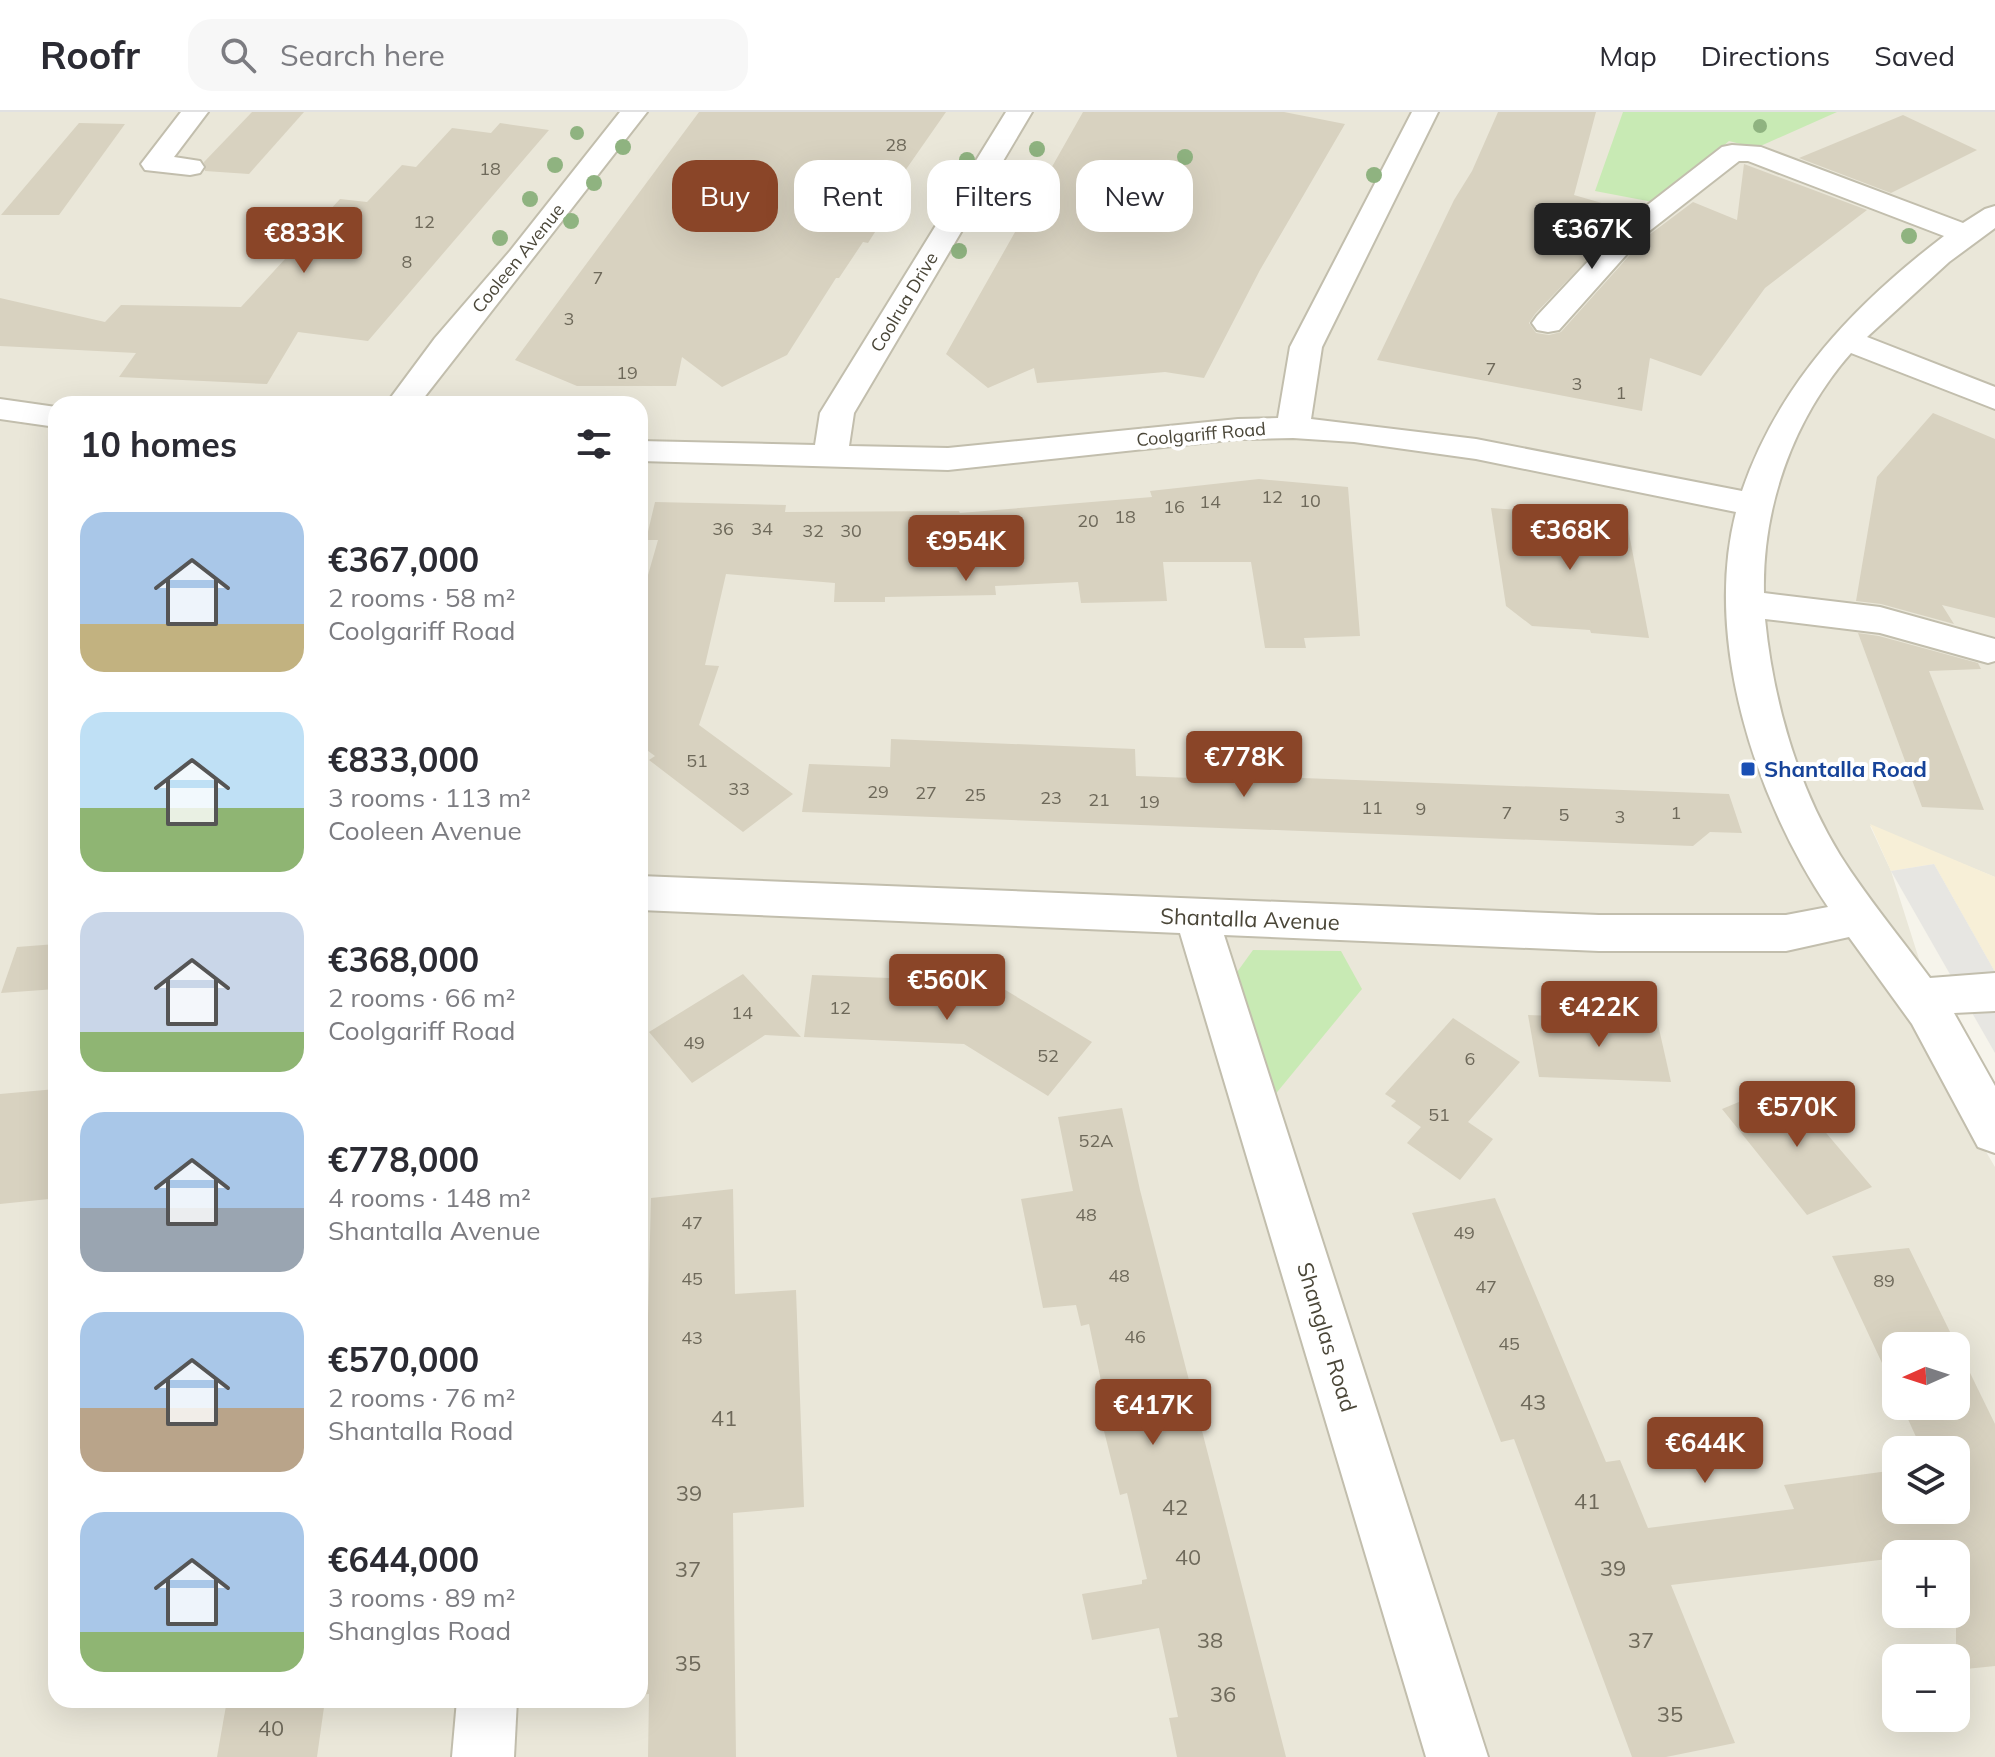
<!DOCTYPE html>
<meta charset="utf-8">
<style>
:root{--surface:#fff;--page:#f7f7f7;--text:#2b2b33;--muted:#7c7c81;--line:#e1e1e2;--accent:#8a4528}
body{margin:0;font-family:Mulish,sans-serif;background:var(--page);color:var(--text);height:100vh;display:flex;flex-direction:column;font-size:30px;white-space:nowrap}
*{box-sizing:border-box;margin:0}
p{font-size:26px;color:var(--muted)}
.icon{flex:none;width:44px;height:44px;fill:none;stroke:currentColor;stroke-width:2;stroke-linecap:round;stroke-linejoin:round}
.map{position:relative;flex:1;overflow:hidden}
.sheet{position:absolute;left:48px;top:284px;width:600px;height:1312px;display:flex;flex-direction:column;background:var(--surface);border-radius:24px;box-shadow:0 8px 32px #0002}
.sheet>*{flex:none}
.guide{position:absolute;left:672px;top:48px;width:760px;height:72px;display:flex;gap:16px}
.needle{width:52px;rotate:267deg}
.buttons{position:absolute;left:1882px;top:1220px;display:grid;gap:16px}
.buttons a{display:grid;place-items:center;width:88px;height:88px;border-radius:16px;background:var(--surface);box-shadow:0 8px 32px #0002;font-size:40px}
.price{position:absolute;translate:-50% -68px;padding:0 18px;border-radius:8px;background:var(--accent);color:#fff;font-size:26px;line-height:52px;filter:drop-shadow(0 2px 4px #0008)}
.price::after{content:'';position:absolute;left:50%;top:48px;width:24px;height:18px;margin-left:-12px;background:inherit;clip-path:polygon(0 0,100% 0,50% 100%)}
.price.current{background:#222;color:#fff}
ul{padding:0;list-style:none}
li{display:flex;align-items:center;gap:24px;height:200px;padding:0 32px}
li span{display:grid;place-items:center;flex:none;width:224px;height:160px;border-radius:24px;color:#555}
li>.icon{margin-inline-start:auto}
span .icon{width:96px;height:96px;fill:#fffc;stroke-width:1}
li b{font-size:34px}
h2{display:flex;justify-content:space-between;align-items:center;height:96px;padding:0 32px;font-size:34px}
.pill{padding:0 28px;border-radius:24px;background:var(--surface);box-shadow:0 8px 32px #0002;font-size:28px;line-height:72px}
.pill.current{background:var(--accent);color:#fff}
header{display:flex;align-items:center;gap:48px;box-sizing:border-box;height:112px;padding:0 40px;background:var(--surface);border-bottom:2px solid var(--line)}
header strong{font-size:38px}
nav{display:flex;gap:44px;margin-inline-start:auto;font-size:28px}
.search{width:560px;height:72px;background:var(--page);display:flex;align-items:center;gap:20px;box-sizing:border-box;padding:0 28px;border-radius:24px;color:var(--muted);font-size:30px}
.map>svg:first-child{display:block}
.residential{fill:#eae7d9;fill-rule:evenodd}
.commercial{fill:#f7efd7}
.green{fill:#c8eab4}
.parking{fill:#e7e6e2}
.building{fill:#d8d2c0}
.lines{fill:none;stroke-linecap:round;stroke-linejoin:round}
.minor-casing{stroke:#c2bead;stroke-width:4}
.minor{fill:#fff;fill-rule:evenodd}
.tree{fill:#8fb380}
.transit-dot{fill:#1a4fb4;stroke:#fff;stroke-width:3}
.labels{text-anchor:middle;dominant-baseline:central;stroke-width:8;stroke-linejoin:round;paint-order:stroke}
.number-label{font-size:18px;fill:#6e695a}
.far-street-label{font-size:18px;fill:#4a4638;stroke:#fff}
.transit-label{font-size:22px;font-weight:bold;fill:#164399;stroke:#fff;text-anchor:start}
.street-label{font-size:22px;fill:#4a4638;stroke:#fff}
.near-number-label{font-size:22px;fill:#6e695a}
</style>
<header>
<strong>Roofr</strong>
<div class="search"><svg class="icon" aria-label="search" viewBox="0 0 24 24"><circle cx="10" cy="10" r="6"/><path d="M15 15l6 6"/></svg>Search here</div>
<nav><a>Map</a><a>Directions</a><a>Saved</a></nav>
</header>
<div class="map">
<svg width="1995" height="1645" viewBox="0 0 1995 1645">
<rect width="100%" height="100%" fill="#f6f4eb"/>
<path class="residential" d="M0 0H1995V765L1870 714 1891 759 1919 847 1888 873 1995 1055V1645H0ZM56 292H640V1588H56ZM1896 1234H1956V1294H1896ZM1896 1338H1956V1398H1896ZM1896 1442H1956V1502H1896ZM1896 1546H1956V1606H1896Z"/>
<polygon class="commercial" points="1870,712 1995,765 1995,860 1934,752 1891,759"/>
<g class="green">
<polygon points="1623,0 1837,0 1756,36 1729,29 1658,91 1595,79"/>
<polygon points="1253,838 1341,839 1362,877 1269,990 1232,867"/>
</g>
<polygon class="parking" points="1934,752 1995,860 1995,941 1891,759"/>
<g class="building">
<polygon points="252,0 304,0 249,62 205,59 204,50"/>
<polygon points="699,0 946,0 893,76 884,94 891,95 868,131 863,130 839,166 836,166 787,243 722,275 682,245 676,274 577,274 515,248"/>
<polygon points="1083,0 1284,0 1345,12 1260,158 1204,266 1165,260 1037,271 1034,256 988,276 946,242"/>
<polygon points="1498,0 1596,0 1574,83 1633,100 1535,202 1529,211 1536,221 1549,223 1561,220 1645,126 1693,90 1737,108 1744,52 1867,98 1765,176 1701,264 1650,246 1642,299 1377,248 1454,88 1472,59"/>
<polygon points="1903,3 1977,38 1891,81 1799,46"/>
<polygon points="79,11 125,12 59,103 1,103"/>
<polygon points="500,11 549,18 368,229 298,220 267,272 119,265 136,241 0,234 0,186 105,210 121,193 241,195 340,87 367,90 402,53 416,55 452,16 491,21"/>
<polygon points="1933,301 1995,327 1995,506 1942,493 1954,512 1881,492 1856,489 1877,365"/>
<polygon points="1259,367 1348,375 1360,524 1304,526 1306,536 1265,536 1251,450 1163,450 1167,489 1081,491 1078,470 995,474 996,483 885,485 885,490 834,490 835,471 726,462 705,553 719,554 699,613 793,682 743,720 649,648 655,644 640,633 640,491 658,428 646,428 655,390 786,393 785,400 959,399 960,401 1152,385 1150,379"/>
<polygon points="1491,396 1626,406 1649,526 1591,521 1590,518 1532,514 1506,494"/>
<polygon points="1858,521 1879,524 1978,551 1981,557 1929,559 1984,698 1922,695"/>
<polygon points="891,627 1135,637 1136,664 1249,668 1249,664 1729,682 1742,721 1710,720 1693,734 802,700 809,652 890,655"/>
<polygon points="56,832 56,877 1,881 17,835"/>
<polygon points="743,862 801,925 765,923 692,971 649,920"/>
<polygon points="812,863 992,870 1092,930 1048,984 964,932 804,925"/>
<polygon points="1528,903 1657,908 1671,970 1539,965"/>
<polygon points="1453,906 1520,950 1468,1010 1493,1027 1460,1068 1407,1031 1421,1015 1391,994 1396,989 1385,982"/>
<polygon points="1785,971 1827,1022 1872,1075 1807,1103 1722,997"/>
<polygon points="56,977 56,1064 49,1087 0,1092 0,982"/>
<polygon points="1122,996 1140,1078 1286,1645 1177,1645 1169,1606 1178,1605 1159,1516 1092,1528 1082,1482 1142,1472 1142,1468 1147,1467 1127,1381 1120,1383 1103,1315 1098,1289 1105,1288 1089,1212 1081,1214 1076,1193 1043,1196 1021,1087 1073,1079 1058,1005"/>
<polygon points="733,1077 735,1182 796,1178 804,1395 733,1401 736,1645 648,1645 649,1582 640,1583 640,1519 651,1086"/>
<polygon points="1495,1086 1606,1350 1620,1348 1648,1416 1794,1397 1784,1373 1896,1358 1896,1398 1956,1398 1956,1338 1922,1338 1902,1294 1956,1294 1956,1234 1896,1234 1896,1281 1832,1144 1909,1136 1995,1312 1995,1554 1956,1558 1956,1439 1896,1442 1896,1446 1671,1473 1735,1631 1666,1645 1632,1645 1514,1327 1501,1330 1412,1101"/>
<polygon points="227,1588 325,1588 317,1645 217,1645"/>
</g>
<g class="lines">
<g class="minor-casing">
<g id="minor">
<polygon points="181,0 208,0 174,45 200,49 204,55 200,61 190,63 145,58 141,52"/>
<polygon points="620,0 647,0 419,292 386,292 435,226 510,139"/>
<path d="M1006 0H1032L854 301 849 334 948 336 1238 307 1278 306 1290 235 1412 0H1438L1322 235 1311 307 1476 327 1742 379C1779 271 1855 192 1944 124L1748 49H1739L1643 124 1559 218 1548 220 1537 218 1532 211 1537 204 1623 112 1722 35 1732 33 1761 35 1963 111 1985 97 1995 94V116L1949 150 1867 225 1995 275V297L1851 241C1793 307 1762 395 1764 481L1880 495 1995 527V549L1988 551 1880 521 1765 507C1773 588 1797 673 1840 743 1867 786 1900 825 1930 866L1995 861V899L1954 901 1995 974V1041L1978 1035 1912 912 1849 825 1786 839H1599L1224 823 1488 1645H1426L1180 821 640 798V764L1599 803H1786L1828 795C1756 688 1703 529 1736 400L1476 347 1354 330 1293 326 1238 327 948 358 640 349V329L815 333 820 301Z"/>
<polygon points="0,287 56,295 56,315 0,307"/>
<polygon points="457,1588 517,1588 514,1645 452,1645"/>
</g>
</g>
<use href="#minor" class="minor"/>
</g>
<g class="tree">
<circle cx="1760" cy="14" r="7"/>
<circle cx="577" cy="21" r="7"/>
<circle cx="623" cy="35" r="8"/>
<circle cx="1037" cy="37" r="8"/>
<circle cx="1185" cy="45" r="8"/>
<circle cx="967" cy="48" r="8"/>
<circle cx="555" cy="53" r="8"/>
<circle cx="1374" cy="63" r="8"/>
<circle cx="594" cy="71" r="8"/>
<circle cx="530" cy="87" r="8"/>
<circle cx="975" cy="99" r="8"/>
<circle cx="571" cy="109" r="8"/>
<circle cx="1909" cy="124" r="8"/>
<circle cx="500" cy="126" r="8"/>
<circle cx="959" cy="139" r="8"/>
</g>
<rect class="transit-dot" x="1740" y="649" width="16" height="16" rx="4"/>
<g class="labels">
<g class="number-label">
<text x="896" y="32">28</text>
<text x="490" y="56">18</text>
<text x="424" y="109">12</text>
<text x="407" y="149">8</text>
<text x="598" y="165">7</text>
<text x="569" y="206">3</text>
<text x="1491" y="256">7</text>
<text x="627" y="260">19</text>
<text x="1577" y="271">3</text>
<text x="1621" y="280">1</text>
<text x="1272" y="384">12</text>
<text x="1310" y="388">10</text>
<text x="1210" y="389">14</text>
<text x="1174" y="394">16</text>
<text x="1125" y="404">18</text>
<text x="1088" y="408">20</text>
<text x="723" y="416">36</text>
<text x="762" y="416">34</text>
<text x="813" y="418">32</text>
<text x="851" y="418">30</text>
<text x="697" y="648">51</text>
<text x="739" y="676">33</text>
<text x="878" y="679">29</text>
<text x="926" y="680">27</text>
<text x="975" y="682">25</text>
<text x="1051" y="685">23</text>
<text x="1099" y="687">21</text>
<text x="1149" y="689">19</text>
<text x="1372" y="695">11</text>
<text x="1421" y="696">9</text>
<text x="1507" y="700">7</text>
<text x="1676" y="700">1</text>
<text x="1564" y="702">5</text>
<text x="1620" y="704">3</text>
<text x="840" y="895">12</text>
<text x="742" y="900">14</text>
<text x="694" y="930">49</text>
<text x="1048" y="943">52</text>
<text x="1470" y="946">6</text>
<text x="1439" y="1002">51</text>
<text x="1096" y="1028">52A</text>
<text x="1086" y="1102">48</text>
<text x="692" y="1110">47</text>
<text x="1464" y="1120">49</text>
<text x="1119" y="1163">48</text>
<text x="692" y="1166">45</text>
<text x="1884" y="1168">89</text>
<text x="1486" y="1174">47</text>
<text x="1135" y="1224">46</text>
<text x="692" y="1225">43</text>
<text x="1509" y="1231">45</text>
</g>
<g class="far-street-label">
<text transform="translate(518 146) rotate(-51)">Cooleen Avenue</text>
<text transform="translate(904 190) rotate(-59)">Coolrua Drive</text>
<text transform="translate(1201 322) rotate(-5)">Coolgariff Road</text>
</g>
<g class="transit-label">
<text x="1764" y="657">Shantalla Road</text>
</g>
<g class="street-label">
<text transform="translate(1250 807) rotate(2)">Shantalla Avenue</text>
<text transform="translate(1327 1225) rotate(73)">Shanglas Road</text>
</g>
<g class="near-number-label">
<text x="1533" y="1290">43</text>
<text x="724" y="1306">41</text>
<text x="689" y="1381">39</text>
<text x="1587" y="1389">41</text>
<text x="1175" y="1395">42</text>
<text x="1188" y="1445">40</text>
<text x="1613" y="1456">39</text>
<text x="688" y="1457">37</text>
<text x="1210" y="1528">38</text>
<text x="1641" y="1528">37</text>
<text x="688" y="1551">35</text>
<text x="1223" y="1582">36</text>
<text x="1670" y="1602">35</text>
<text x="271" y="1616">40</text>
</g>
</g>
</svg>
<div class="buttons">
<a><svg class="needle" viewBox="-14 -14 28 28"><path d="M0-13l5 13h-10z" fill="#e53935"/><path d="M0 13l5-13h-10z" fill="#7c7c81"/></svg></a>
<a><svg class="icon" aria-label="layers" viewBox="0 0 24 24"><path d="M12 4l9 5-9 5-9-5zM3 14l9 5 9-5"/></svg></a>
<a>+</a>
<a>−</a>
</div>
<b class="price current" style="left:1592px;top:159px">€367K</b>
<b class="price" style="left:304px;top:163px">€833K</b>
<b class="price" style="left:1570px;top:460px">€368K</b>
<b class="price" style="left:966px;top:471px">€954K</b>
<b class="price" style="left:1244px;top:687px">€778K</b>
<b class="price" style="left:947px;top:910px">€560K</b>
<b class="price" style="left:1599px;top:937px">€422K</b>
<b class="price" style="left:1797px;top:1037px">€570K</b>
<b class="price" style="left:1153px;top:1335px">€417K</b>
<b class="price" style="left:1705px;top:1373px">€644K</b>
<div class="guide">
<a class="pill current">Buy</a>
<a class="pill">Rent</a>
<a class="pill">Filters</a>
<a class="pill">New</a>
</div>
<section class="sheet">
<h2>10 homes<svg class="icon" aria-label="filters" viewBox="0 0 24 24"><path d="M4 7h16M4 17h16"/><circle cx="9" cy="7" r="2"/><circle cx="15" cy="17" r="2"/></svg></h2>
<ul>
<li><span style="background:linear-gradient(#a9c7e8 70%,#c2b280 0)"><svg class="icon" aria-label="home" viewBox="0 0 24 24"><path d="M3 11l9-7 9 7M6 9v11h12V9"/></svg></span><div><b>€367,000</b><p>2 rooms · 58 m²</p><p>Coolgariff Road</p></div></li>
<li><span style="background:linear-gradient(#bfe0f5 60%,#8fb573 0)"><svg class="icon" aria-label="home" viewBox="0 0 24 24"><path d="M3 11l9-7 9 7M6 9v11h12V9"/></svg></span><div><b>€833,000</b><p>3 rooms · 113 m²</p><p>Cooleen Avenue</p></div></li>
<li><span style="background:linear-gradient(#c9d6e8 75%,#8fb573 0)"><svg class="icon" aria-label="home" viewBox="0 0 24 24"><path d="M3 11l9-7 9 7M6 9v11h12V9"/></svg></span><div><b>€368,000</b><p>2 rooms · 66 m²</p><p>Coolgariff Road</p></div></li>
<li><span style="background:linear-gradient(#a9c7e8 60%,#9aa5b1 0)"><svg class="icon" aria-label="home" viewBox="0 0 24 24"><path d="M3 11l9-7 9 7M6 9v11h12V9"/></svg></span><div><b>€778,000</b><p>4 rooms · 148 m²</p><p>Shantalla Avenue</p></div></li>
<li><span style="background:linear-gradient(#a9c7e8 60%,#b9a48a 0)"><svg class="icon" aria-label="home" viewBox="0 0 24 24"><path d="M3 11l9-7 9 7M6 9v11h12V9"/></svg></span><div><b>€570,000</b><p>2 rooms · 76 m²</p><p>Shantalla Road</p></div></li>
<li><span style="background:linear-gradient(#a9c7e8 75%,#8fb573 0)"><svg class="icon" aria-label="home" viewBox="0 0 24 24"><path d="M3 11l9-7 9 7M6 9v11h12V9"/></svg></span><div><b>€644,000</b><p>3 rooms · 89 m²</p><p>Shanglas Road</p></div></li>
</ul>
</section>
</div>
